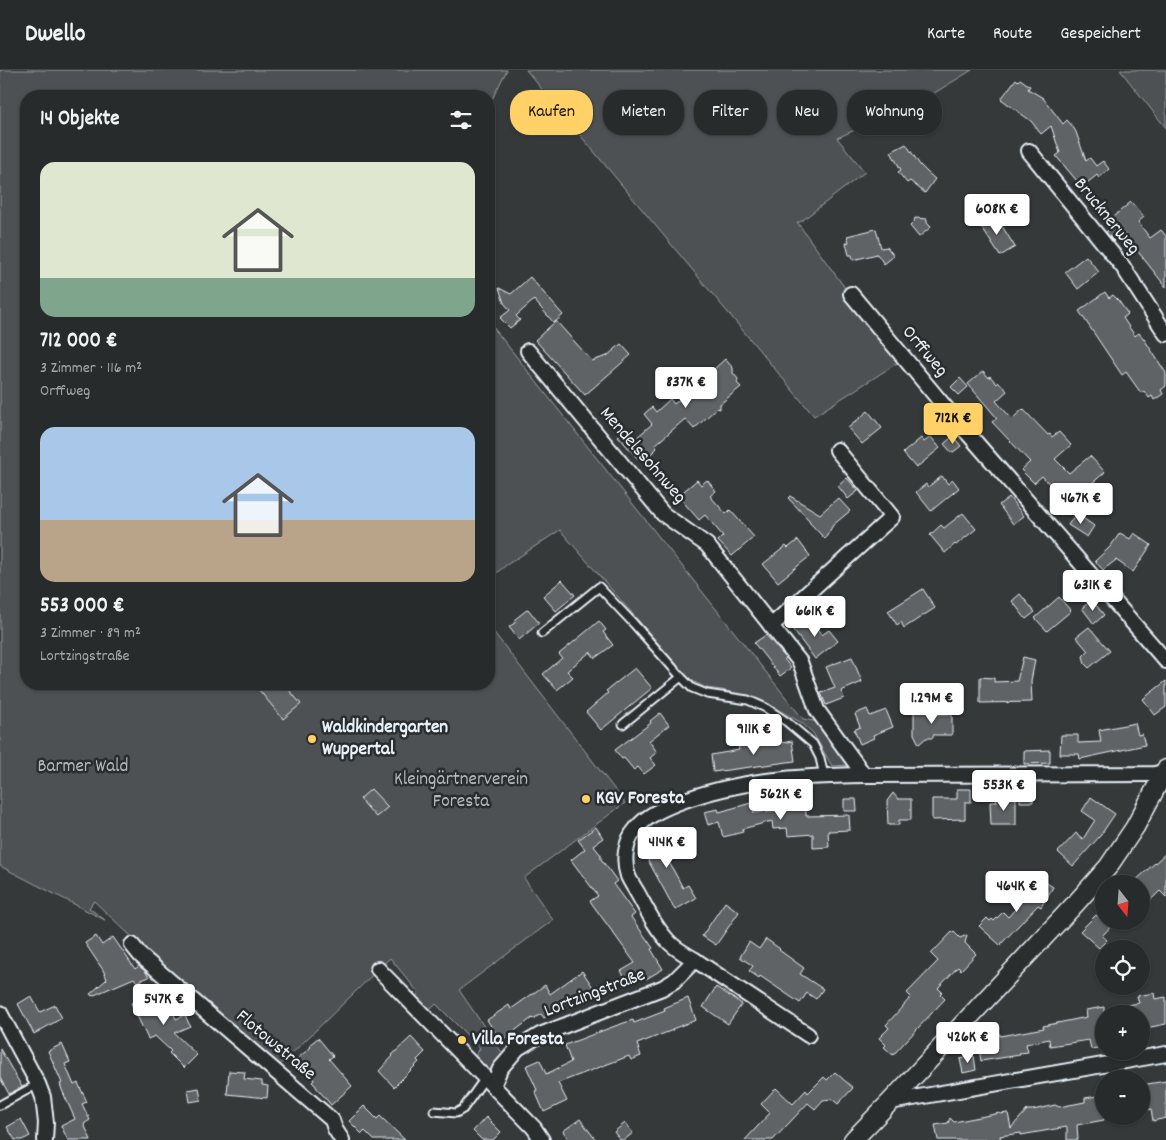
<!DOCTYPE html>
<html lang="de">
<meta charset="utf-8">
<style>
:root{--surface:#282b2c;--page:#343738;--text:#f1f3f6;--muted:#a5a7a9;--line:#444748;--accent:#ffd166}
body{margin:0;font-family:Dekko,sans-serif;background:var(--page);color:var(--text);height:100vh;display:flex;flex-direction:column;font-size:19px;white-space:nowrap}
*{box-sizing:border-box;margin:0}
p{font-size:16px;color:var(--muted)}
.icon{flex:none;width:28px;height:28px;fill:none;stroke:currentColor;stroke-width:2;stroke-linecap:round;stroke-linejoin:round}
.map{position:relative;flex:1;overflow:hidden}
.side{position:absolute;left:20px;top:20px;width:475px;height:600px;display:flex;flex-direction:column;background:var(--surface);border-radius:20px;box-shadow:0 1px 4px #0004,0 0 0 1px var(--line)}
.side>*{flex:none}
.guide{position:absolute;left:510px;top:20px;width:475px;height:45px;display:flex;gap:10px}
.needle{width:32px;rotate:163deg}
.buttons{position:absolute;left:1095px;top:805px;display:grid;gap:10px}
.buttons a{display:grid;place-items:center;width:55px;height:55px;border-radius:50%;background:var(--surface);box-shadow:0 1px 4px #0004,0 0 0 1px var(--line);font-size:25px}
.price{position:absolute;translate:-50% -42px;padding:0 11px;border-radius:5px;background:#fff;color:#222;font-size:16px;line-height:32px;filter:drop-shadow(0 1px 2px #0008)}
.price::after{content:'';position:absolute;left:50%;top:30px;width:15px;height:11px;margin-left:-8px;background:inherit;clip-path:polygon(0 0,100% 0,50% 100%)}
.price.current{background:var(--accent);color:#111}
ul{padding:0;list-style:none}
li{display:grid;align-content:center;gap:10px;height:265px;padding:0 20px}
li span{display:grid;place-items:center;height:155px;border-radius:15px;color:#555}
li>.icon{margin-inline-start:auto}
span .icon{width:90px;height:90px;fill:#fffc;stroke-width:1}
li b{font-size:21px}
h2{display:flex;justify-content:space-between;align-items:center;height:60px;padding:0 20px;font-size:21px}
.chip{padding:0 18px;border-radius:20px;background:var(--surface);box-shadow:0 1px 4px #0004,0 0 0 1px var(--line);font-size:18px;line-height:45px}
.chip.current{background:var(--accent);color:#111}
header{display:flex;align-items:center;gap:30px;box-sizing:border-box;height:70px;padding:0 25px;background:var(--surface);border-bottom:1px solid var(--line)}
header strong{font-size:24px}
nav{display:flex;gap:28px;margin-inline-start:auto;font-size:18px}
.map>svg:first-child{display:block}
.green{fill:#4d5152;stroke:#9aa1a5}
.building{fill:#5f6365;stroke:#e8f1f8}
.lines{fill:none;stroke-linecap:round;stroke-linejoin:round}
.service-casing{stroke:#e8f1f8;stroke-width:11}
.minor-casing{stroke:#e8f1f8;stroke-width:18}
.tertiary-casing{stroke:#e8f1f8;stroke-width:21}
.service{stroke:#2a2d2e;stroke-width:7}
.minor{stroke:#2a2d2e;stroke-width:14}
.tertiary{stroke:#2a2d2e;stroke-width:18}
.poi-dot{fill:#ffd166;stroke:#2a2d2e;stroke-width:2}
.labels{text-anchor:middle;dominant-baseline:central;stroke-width:5;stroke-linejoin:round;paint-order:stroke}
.street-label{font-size:19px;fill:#e8f1f8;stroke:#2a2d2e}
.poi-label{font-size:19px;font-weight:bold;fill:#e8f1f8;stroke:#2a2d2e;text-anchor:start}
.park-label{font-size:19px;fill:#b2b9be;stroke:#2a2d2e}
</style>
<header>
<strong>Dwello</strong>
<nav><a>Karte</a><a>Route</a><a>Gespeichert</a></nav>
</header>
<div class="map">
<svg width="1166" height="1070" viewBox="0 0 1166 1070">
<rect width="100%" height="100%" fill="#35393a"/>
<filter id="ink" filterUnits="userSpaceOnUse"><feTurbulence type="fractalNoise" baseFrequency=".02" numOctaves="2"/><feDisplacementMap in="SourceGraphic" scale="10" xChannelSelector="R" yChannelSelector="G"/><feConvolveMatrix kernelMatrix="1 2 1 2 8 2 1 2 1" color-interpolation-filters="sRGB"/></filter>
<g filter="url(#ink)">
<g class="green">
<path d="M0 0H507L489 35V26H26V614H489V556L625 733 524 808 553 850 459 920 505 987C492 1003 488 1002 473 990L480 978 436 934 427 943 415 931 418 922 390 888 277 998 189 921 94 831 89 838 105 850 0 796Z"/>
<polygon points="526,0 972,0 926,28 837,68 865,102 800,152 797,152 899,292 814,346"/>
<polygon points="1120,0 1166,0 1166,58"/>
<polygon points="489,252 803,649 819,652 851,695 832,696 813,663 802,653 761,630 722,620 706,618 689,609 560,460 505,496 489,509"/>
</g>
<g class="building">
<polygon points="1016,9 1018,11 1020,9 1030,16 1028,19 1043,28 1063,54 1067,50 1073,57 1076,62 1086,91 1090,88 1096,96 1103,91 1109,99 1099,108 1097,105 1082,117 1056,86 1060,83 1051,56 1041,64 1031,51 1001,29"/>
<polygon points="906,74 920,95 928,103 935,109 925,123 910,111 907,113 898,102 901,100 891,82"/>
<polygon points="1131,132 1144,147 1138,152 1150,168 1161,160 1166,166 1166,217 1124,164 1113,171 1106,162 1114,156 1109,150"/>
<polygon points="993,146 1000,157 1002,156 1015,177 1000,186 980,155"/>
<polygon points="915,148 927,149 927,153 931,157 919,167 910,156 914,152"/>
<polygon points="876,159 881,178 887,177 894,186 884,194 877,184 853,190 852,185 849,185 846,173 849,172 847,166"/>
<polygon points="1086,186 1099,202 1078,219 1065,202"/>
<polygon points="530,207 563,245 554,253 534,230 516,246 520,250 510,258 500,248 510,240 504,233 499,218 511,224"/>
<polygon points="1105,222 1109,228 1113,225 1118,230 1128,244 1123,248 1135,266 1139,263 1144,269 1166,303 1166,316 1161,320 1163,324 1154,330 1152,326 1149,328 1144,321 1141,323 1126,302 1122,305 1079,241"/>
<polygon points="556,251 592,291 607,286 621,274 631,285 585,325 535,270"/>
<polygon points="725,289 733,298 733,303 738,309 737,313 741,317 720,334 720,339 717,338 694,359 685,349 655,375 657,378 649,386 646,383 638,389 618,366 626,360 634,370 652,354 644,344 652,337 656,342 670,329 674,334 696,315 694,312 710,298 712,301"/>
<polygon points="983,301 989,308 990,306 997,314 999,312 1007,321 996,331 1012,349 1023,339 1048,365 1050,364 1052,367 1059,362 1071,375 1055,389 1069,403 1090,386 1105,402 1068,434 1042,406 1034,413 1021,400 1030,392 992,352 997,348 968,314"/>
<polygon points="960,308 968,317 959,325 951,317"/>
<polygon points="868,341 882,358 862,374 848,358"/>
<polygon points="953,366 961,376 952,383 944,374"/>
<polygon points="931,367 940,378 916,398 903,383 921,368 924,372"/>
<polygon points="942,406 948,414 953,410 959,418 931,441 916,422 926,414 928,417"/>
<polygon points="847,408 858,421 848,429 838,416"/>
<polygon points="697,410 701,415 707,410 716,421 710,426 726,444 730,440 754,467 732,486 718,471 723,466 705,445 699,450 678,426"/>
<polygon points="790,426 820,444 838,428 850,441 833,455 825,469 809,452 810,451 788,428"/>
<polygon points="1009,427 1024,446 1013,454 999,435"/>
<polygon points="963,443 976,459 956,475 955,474 945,483 930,465 941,455 944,458"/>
<polygon points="1076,443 1094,456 1087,467 1068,455"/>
<polygon points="1120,463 1130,469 1134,463 1151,475 1133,502 1116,490 1103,500 1095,491 1110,477"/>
<polygon points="798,470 810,486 778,512 763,494 786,476 788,478"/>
<polygon points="562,510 575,525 556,541 543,526"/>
<polygon points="923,519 935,538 904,558 901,552 897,555 888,541"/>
<polygon points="1020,524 1035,542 1026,549 1012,531"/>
<polygon points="1059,527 1071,541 1047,561 1035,548"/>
<polygon points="1092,530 1104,545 1094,554 1082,538"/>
<polygon points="528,539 539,553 519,570 509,557 516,552 514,550"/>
<polygon points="809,548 822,565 829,560 838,571 815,589 793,560"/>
<polygon points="599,551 606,560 603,562 613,575 595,588 590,582 567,601 573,607 557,620 543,604 562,588 559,584"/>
<polygon points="1089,557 1110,581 1089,598 1085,594 1083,586 1088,581 1076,567"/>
<polygon points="766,565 786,588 784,589 791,598 780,606 754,573"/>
<polygon points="852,587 862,612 841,621 844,628 826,635 821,623 835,618 826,597"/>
<polygon points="1023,587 1035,590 1031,611 1032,632 980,633 980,607 994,608 994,612 1017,611"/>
<polygon points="635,598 652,618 601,660 586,642 608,623 606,621"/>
<polygon points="1166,611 1166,637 1155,645 1143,629"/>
<polygon points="254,614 284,614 301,634 283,649"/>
<polygon points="867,639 870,646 886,640 893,657 873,665 874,668 860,674 854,660 860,657 855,644"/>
<polygon points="925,639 935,639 935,644 952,644 952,665 933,665 933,668 926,668 919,674 914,664 914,641 925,641"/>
<polygon points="660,643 669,655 649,671 657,682 650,688 656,695 644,704 638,697 634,700 624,688 622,689 615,680 651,653 650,651"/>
<polygon points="1135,653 1138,665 1142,664 1145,675 1080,689 1079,684 1060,684 1061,665 1078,665 1078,673 1101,672 1099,660"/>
<polygon points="781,669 782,673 792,671 795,691 713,702 711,685 739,680 738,675"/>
<polygon points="1050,680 1050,693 1024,694 1024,681"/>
<polygon points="371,719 388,737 376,747 360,729"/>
<polygon points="957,719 971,719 971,732 965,732 965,749 932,750 932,729 957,729"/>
<polygon points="1020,720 1030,720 1033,723 1033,732 1020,732"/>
<polygon points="793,721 805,721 806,746 849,745 850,760 828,761 829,777 813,778 813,764 788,766 787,758 773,759 772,751 742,759 743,762 723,767 719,752 708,755 704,742 718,739 719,742 751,733 754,743 794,738"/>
<polygon points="893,723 898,729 911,729 911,750 899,750 899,755 888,755 887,731"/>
<polygon points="1091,727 1115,744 1100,766 1073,796 1058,782 1076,763 1083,769 1095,750 1082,741"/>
<polygon points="996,728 1016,728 1016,755 991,755 990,732 997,732"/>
<polygon points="844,729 856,729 857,741 844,741"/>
<polygon points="596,757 603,768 593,775 601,785 601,789 617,811 613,814 635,844 631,847 653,878 651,879 663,899 646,909 644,906 629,914 621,901 635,893 590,831 598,826 571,790 585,779 578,770"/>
<polygon points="669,759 677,773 665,779 671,791 669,792 683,818 688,815 696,828 675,840 643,781 648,778 645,772"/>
<polygon points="1166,783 1166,827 1160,821 1141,839 1141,814 1136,814 1134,812"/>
<polygon points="1037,807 1053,817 1041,837 1038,835 1000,875 979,856 987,848 990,851 992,849 994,851 1003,842 1008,847 1026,827 1025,827"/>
<polygon points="725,832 739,842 716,875 702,866"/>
<polygon points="1096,845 1104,850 1104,851 1116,851 1102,866 1107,870 1099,878 1080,861"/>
<polygon points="953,861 960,868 967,865 965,873 976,884 961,900 958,897 938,918 942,922 940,924 945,929 893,985 884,977 886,975 879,968 889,958 886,955 911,927 907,923 938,891 931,884"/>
<polygon points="96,866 102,875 113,867 135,899 139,896 145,901 149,907 137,912 134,908 92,926 90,924 107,909 103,900 85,873"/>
<polygon points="766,869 780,879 779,880 804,898 800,904 823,919 816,929 807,923 800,933 760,906 759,908 749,901 753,896 740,887 749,872 759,879"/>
<polygon points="582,901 595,920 574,935 570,930 544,948 541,944 533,949 532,948 501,971 487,950 509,935 511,939 545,915 550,924"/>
<polygon points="716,917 742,934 728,954 703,937"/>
<polygon points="165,923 176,949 185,945 190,956 174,963 197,985 184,998 169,983 171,981 155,966 148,969 131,933 146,926 148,930"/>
<polygon points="1154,923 1155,929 1166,927 1166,954 1146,958 1145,956 1141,957 1141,944 1109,944 1109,938 1139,933 1137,926"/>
<polygon points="31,926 40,942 55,935 62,948 34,964 18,934"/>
<polygon points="688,928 696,950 672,959 673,960 637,974 641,986 631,990 629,986 558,1013 567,1031 544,1042 535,1021 537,1020 526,996 540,990 546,1004 571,992 565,975 615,956 633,950 634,953 665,941 664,938"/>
<polygon points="1104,937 1104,966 1102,967 1104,977 1091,979 1089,970 1050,976 1049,969 1026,974 1028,982 1019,983 1020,985 981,991 978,974 981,973 980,968 1000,964 1000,966 1044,958 1043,956 1087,947 1086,940"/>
<polygon points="411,967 425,982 417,990 419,992 394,1017 379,1001 393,986 392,985"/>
<polygon points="318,968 333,986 329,989 352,1016 331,1035 316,1017 316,1016 312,1012 314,1010 297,989 311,977 309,975"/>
<polygon points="62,974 70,992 65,994 74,1015 78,1013 87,1032 82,1034 90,1050 84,1054 91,1070 68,1070 61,1056 75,1049 62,1020 60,1014 62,1013 48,981"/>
<polygon points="0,979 22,1017 9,1024 0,1008"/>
<polygon points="974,986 976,1000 963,1003 960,989"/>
<polygon points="229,1001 245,1002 244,1009 262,1011 262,1015 268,1016 267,1028 227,1024"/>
<polygon points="835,1002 853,1018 838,1034 832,1029 823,1030 815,1039 808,1033 773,1070 745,1070 770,1043 761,1034 776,1018 793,1034 806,1020 808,1023 824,1007 827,1010"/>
<polygon points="1166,1011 1166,1048 1153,1051 1151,1039 1141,1041 1141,1015"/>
<polygon points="199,1018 201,1030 190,1032 188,1020"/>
<polygon points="1104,1025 1104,1050 1077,1055 1078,1070 1067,1070 1067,1057 1021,1065 1021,1063 1000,1066 1001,1070 938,1070 935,1055 948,1053 950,1048 954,1052 1000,1043 1000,1044 1008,1043 1011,1058 1027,1040 1033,1040 1055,1035 1059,1037 1085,1032 1085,1028"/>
<polygon points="364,1036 377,1049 380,1046 405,1070 374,1070 365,1061 362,1064 349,1051"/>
<polygon points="486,1047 501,1062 493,1070 482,1070 473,1061"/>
<polygon points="21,1049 30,1066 22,1070 15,1070 7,1057"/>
<polygon points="580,1049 596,1070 569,1070 563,1061"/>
<polygon points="625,1053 633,1063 624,1070 620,1070 614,1062"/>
</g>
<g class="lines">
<g class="service-casing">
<g id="service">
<polyline points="542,563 599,517 634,554 681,607"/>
<polyline points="623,654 681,607 692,618 707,624 748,630 766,638 787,652 813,674 820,688 824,706"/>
<polyline points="0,1035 38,1014"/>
<polyline points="434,1041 456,1043 463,1039 485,1008"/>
</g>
</g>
<g class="minor-casing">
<g id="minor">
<polyline points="1029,81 1123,197 1166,264"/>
<polyline points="851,224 945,337 1166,591"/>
<polyline points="528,281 663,444 707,475 800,592 817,640 864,705"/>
<polyline points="771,556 892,447 837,380"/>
<polyline points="132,875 141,886 332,1050 335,1059 342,1070"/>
<polyline points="695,890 808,965"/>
<polyline points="378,899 493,1016 534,1058 542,1070"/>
<polyline points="0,943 38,1014 43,1027 46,1053 45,1070"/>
<path d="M493 1016 500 999 518 978 540 965 662 918 674 911 695 890C687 885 677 880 670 873 656 859 647 840 637 822 634 817 630 811 628 806 623 791 625 771 636 759 646 746 662 739 677 733 736 710 801 706 864 705L1154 704 1164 702"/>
<polyline points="890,1032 1166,984"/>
</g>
</g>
<g class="tertiary-casing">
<polyline id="tertiary" points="853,1070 890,1032 1076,833 1108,797 1135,757 1166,699"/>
</g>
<use href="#service" class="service"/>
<use href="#minor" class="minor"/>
<use href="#tertiary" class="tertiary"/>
</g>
</g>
<g class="poi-dot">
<circle cx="312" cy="669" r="5"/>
<circle cx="586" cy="729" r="5"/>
<circle cx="462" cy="970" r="5"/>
</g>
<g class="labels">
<g class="street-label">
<text transform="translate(1106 147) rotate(51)">Brucknerweg</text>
<text transform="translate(924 282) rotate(50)">Orffweg</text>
<text transform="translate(642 386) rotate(49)">Mendelssohnweg</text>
<text transform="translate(595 924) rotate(-21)">Lortzingstraße</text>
<text transform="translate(275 976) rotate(40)">Flotowstraße</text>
</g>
<g class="poi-label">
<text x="322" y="658">Waldkindergarten<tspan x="322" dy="22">Wuppertal</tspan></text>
<text x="596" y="729">KGV Foresta</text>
<text x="472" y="970">Villa Foresta</text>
</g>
<g class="park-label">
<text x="83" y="697">Barmer Wald</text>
<text x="461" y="710">Kleingärtnerverein<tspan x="461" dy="22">Foresta</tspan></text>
</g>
</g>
</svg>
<div class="buttons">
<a><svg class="needle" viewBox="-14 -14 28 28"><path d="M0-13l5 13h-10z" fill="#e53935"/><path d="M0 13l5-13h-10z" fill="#a5a7a9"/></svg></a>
<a><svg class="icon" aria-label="locate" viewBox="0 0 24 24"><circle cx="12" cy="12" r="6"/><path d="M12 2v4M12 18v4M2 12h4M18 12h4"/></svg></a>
<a>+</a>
<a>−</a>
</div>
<b class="price" style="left:997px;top:166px">608K €</b>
<b class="price" style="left:686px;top:339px">837K €</b>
<b class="price current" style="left:953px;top:375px">712K €</b>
<b class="price" style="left:1081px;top:455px">467K €</b>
<b class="price" style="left:1093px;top:542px">631K €</b>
<b class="price" style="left:815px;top:568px">661K €</b>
<b class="price" style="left:932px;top:655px">1.29M €</b>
<b class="price" style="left:754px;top:686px">911K €</b>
<b class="price" style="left:1004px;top:742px">553K €</b>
<b class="price" style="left:781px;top:751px">562K €</b>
<b class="price" style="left:667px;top:799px">414K €</b>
<b class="price" style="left:1017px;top:843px">464K €</b>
<b class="price" style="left:164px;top:956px">547K €</b>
<b class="price" style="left:968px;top:994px">426K €</b>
<div class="guide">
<a class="chip current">Kaufen</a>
<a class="chip">Mieten</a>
<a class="chip">Filter</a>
<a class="chip">Neu</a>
<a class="chip">Wohnung</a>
</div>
<section class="side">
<h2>14 Objekte<svg class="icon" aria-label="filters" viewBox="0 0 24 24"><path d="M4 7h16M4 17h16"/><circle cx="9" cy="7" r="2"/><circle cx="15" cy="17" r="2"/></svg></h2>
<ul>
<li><span style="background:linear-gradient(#dfe7d0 75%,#7fa58c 0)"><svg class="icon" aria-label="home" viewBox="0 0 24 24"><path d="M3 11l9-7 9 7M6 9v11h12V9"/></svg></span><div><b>712 000 €</b><p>3 Zimmer · 116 m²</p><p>Orffweg</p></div></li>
<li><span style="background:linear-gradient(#a9c7e8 60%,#b9a48a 0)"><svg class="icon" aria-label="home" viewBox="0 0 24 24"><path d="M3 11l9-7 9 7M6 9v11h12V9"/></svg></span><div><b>553 000 €</b><p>3 Zimmer · 89 m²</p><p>Lortzingstraße</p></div></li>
</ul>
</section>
</div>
